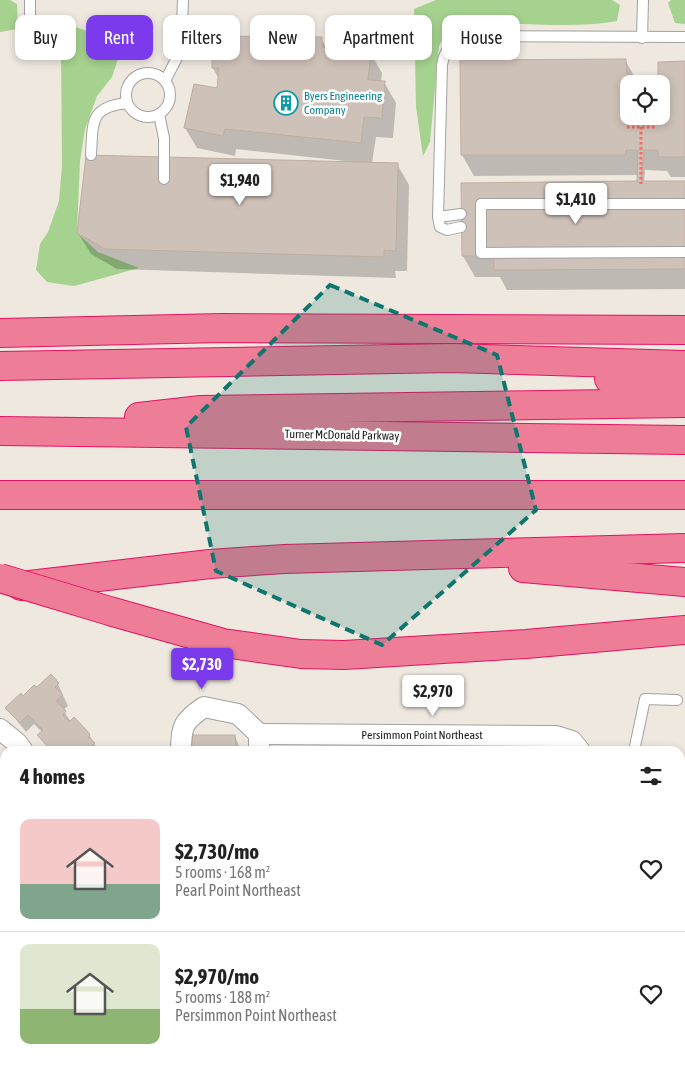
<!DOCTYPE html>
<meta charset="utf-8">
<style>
:root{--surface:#fff;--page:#f6f6f6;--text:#222;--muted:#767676;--line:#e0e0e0;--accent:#7c3aed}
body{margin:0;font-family:"Asap Condensed",sans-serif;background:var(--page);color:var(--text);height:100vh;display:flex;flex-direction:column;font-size:19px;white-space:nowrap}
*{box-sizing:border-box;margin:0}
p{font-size:16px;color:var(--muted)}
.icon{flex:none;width:28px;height:28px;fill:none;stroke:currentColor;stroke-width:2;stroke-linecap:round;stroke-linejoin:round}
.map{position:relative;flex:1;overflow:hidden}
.panel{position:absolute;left:0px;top:746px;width:685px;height:321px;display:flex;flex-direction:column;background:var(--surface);border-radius:15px 15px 0 0;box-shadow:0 2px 8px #0003}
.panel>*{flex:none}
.top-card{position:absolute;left:15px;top:15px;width:655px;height:45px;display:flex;gap:10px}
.buttons{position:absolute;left:620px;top:75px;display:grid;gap:10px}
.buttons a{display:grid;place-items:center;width:50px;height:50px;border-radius:10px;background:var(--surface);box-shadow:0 2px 8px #0003;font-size:25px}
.price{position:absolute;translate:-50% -42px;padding:0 11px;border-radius:5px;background:#fff;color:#222;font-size:16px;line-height:32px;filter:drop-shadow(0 1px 2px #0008)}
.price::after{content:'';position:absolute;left:50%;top:30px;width:15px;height:11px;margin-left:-8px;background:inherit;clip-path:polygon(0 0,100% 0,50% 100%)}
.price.selected{background:var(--accent);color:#fff}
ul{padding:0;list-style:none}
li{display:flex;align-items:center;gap:15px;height:125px;padding:0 20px}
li+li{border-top:1px solid var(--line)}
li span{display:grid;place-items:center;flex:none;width:140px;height:100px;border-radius:10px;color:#555}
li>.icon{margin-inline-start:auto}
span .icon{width:60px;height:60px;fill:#fffc;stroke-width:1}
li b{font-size:21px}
h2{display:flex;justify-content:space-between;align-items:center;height:60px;padding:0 20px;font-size:21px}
.tag{padding:0 18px;border-radius:10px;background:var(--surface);box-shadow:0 2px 8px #0003;font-size:18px;line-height:45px}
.tag.selected{background:var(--accent);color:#fff}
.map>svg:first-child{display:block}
.forest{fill:#a5d28f}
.water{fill:#9ad4e1}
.shadow{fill:#0003}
.building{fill:#cec1b8;stroke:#c1ada0}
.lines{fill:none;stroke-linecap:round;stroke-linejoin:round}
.lane-casing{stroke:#a2a2a2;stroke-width:12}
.street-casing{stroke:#a2a2a2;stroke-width:22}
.secondary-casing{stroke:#6c7400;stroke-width:30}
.highway-casing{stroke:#e51263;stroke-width:30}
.path{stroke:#ff695f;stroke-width:3;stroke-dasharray:2.5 2.5;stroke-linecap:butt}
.lane{stroke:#fff;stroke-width:10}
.street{stroke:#fff;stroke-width:20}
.secondary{stroke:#feffac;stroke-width:28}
.highway{stroke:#ee7e97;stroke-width:28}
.highway-bridge-casing{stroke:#e51263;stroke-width:30;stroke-linecap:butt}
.highway-bridge{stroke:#ee7e97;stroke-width:28}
.marked{fill:#0f766e;fill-opacity:0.2;stroke:#0f766e;stroke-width:4;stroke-dasharray:10 6;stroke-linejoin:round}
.labels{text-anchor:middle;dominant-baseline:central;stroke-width:5;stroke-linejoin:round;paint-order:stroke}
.culture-label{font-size:12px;fill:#0d838f;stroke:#fff;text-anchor:start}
.street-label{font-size:12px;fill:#1b1b1b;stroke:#fff}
</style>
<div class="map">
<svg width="685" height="1067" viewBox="0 0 685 1067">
<rect width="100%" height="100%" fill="#eee8df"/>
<g class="forest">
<polygon points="0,0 10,0 17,4 18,29 0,32"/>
<path d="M436 0H612L620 5 617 21C562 31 506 18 450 27L439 46 430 142 423 156 416 107 414 9Z"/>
<polygon points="671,0 685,0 685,24 675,23 668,3"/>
<path d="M63 26C87 25 102 41 119 56L112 77 97 96 85 129 80 161 77 233 98 252 139 268 74 286 47 282 36 270 40 244 48 232 59 201 62 165 61 45Z"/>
<polygon points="392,1062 576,1062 576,1067 391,1067"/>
</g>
<polygon class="water" points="497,1062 525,1063 529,1067 493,1067"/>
<g class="shadow">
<polygon points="321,38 327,49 370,52 382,73 381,82 384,82 396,103 393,138 376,137 372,163 397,164 409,185 407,271 395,271 396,278 117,269 91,254 78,233 345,163 345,161 236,149 235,156 197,148 185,128 218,90 219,79 213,68"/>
<polygon points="625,60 637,81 637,84 629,84 629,116 661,116 685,63 685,177 671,177 667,171 645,170 644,183 685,182 685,289 507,290 500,277 475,277 463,256 462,184 638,183 639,175 474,176 462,155"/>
<polygon points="58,684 68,706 63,710 71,722 89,734 98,751 50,751 39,736 42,732 34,724 26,732 7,708 37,689"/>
<polygon points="194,736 235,736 241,751 194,751"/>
<polygon points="0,763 5,769 5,1039 4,1029 0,1028"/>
<polygon points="680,766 685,767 685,830 680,829"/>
<polygon points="111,1062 142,1062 142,1067 113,1067"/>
<rect x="193" y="1062" width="47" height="5"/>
</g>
<g class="building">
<polygon points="212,36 322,37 322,47 371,51 368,80 385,81 382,118 364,117 361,143 225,129 223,136 184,128 194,84 217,88 219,68 212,68"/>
<polygon points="626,59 629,116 661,116 661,84 658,84 658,62 685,61 685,157 658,157 658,150 626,150 625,155 461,155 460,60"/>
<polygon points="638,150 644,150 641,184 637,181"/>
<polygon points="86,155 398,163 396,251 384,250 384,257 105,249 77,233"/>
<polygon points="637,181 641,184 643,181 685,181 685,269 494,270 494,256 462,256 461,183"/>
<polygon points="51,674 59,683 55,687 63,695 56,701 66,711 63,715 69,722 74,717 90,734 88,737 95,743 86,751 52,751 37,735 43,730 28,715 20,723 5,708 21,693 23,696 34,685 37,687"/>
<polygon points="192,735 235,735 236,751 192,751"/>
<polygon points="650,747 672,749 671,751 650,751"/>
<polygon points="409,750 409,751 292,751"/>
<polygon points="0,761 5,767 5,784 0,788"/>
<polygon points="680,765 685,766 685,810 680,810"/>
<polygon points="0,798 5,803 5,828 0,832"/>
<polygon points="0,846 5,846 5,953 0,954"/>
<polygon points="680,957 685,957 685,1067 608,1067 608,1062 680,1062"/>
<polygon points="0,965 5,965 3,1039 0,1013"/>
<polygon points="0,1058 5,1058 5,1066 17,1067 0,1067"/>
<polygon points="192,1062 235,1062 234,1067 192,1067"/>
</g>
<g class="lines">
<g class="lane-casing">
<g id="lane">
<polyline points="30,0 30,42"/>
<polyline points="642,38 643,0"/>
<circle cx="148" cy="95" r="22"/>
<polyline points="165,81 181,50 183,0"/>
<polyline points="159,114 164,138 164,179"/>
<path d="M91 155C93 123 89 107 127 103"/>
<polyline points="685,204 481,204 481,253 685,252"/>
<polyline points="438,217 461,214"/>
<path d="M461 227 447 230 440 227 438 217 442 65C445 47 454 38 472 36L685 37"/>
<polyline points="634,751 645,699 677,700"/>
<polyline points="680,931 685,931"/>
<polyline points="592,1062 593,1067"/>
</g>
</g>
<g class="street-casing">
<g id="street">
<polyline points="0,729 17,743 23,751"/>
<polyline points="259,734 556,736 572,741 580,751"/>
<path d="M181 751C181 727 183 721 204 707L238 714 259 734V751"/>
<polyline points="93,1062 95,1067"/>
<polyline points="260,1062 260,1067"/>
<polyline points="180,1067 180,1062"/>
</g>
</g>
<g class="secondary-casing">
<g id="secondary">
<polyline points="680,854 685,854"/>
<polyline points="680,894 685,894"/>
<polyline points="315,1067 317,1062"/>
<polyline points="361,1067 364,1062"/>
</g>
</g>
<g class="highway-casing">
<g id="highway">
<polyline points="0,333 222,328 685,330"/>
<polyline points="0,366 452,358 685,365"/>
<polyline points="609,379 685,388"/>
<polyline points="139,417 201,410 685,403"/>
<polyline points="0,431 685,440"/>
<polyline points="0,495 685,495"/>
<polyline points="523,568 685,582"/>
<polyline points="21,586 210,564 284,559 685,548"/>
<polyline points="113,612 223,643 301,654 344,655 526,644 685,630"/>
</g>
</g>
<g class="path">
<polyline points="627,127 656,127"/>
<polyline points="641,127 641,184"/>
</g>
<use href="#lane" class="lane"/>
<use href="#street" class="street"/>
<use href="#secondary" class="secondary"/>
<use href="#highway" class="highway"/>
<g class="highway-bridge-casing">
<polyline id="highway-bridge" points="0,578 113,612"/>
</g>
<use href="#highway-bridge" class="highway-bridge"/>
</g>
<path class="marked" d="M330 285 497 355 536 510 382 645 216 571 186 427Z"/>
<defs>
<g id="building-ring" transform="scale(1.25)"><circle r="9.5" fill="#fff" stroke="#0f9aa8" stroke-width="1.5"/><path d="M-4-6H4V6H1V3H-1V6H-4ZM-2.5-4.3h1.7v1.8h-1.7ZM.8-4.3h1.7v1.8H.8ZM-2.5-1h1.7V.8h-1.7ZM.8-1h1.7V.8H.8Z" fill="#0f9aa8"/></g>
</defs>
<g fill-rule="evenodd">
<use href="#building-ring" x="286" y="103"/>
</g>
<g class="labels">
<g class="culture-label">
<text x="304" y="96">Byers Engineering<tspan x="304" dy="14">Company</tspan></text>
</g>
<g class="street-label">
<text transform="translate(342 435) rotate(1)">Turner McDonald Parkway</text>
<text x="422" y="735">Persimmon Point Northeast</text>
</g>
</g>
</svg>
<div class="buttons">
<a><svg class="icon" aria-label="locate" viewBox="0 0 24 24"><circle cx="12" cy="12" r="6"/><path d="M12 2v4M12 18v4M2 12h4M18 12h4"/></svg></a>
</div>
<b class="price" style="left:240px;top:206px">$1,940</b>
<b class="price" style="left:576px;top:225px">$1,410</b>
<b class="price selected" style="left:202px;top:690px">$2,730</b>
<b class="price" style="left:433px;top:717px">$2,970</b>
<div class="top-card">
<a class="tag">Buy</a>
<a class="tag selected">Rent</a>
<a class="tag">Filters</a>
<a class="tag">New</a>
<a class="tag">Apartment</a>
<a class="tag">House</a>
</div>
<section class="panel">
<h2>4 homes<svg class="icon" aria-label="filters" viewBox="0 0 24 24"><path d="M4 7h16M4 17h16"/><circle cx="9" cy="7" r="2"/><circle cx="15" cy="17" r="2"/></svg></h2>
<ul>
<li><span style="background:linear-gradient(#f6c9c9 65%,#7fa58c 0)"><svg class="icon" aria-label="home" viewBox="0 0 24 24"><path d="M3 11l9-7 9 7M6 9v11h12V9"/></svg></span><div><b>$2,730/mo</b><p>5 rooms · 168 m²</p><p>Pearl Point Northeast</p></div><svg class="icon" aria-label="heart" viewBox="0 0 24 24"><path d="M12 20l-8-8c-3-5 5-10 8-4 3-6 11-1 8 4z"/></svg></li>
<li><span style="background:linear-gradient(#dfe7d0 65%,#8fb573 0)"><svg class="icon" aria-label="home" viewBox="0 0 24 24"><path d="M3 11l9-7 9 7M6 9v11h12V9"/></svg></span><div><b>$2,970/mo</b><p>5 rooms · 188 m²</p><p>Persimmon Point Northeast</p></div><svg class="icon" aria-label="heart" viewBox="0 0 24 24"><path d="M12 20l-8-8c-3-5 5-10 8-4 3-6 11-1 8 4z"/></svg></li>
</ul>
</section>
</div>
